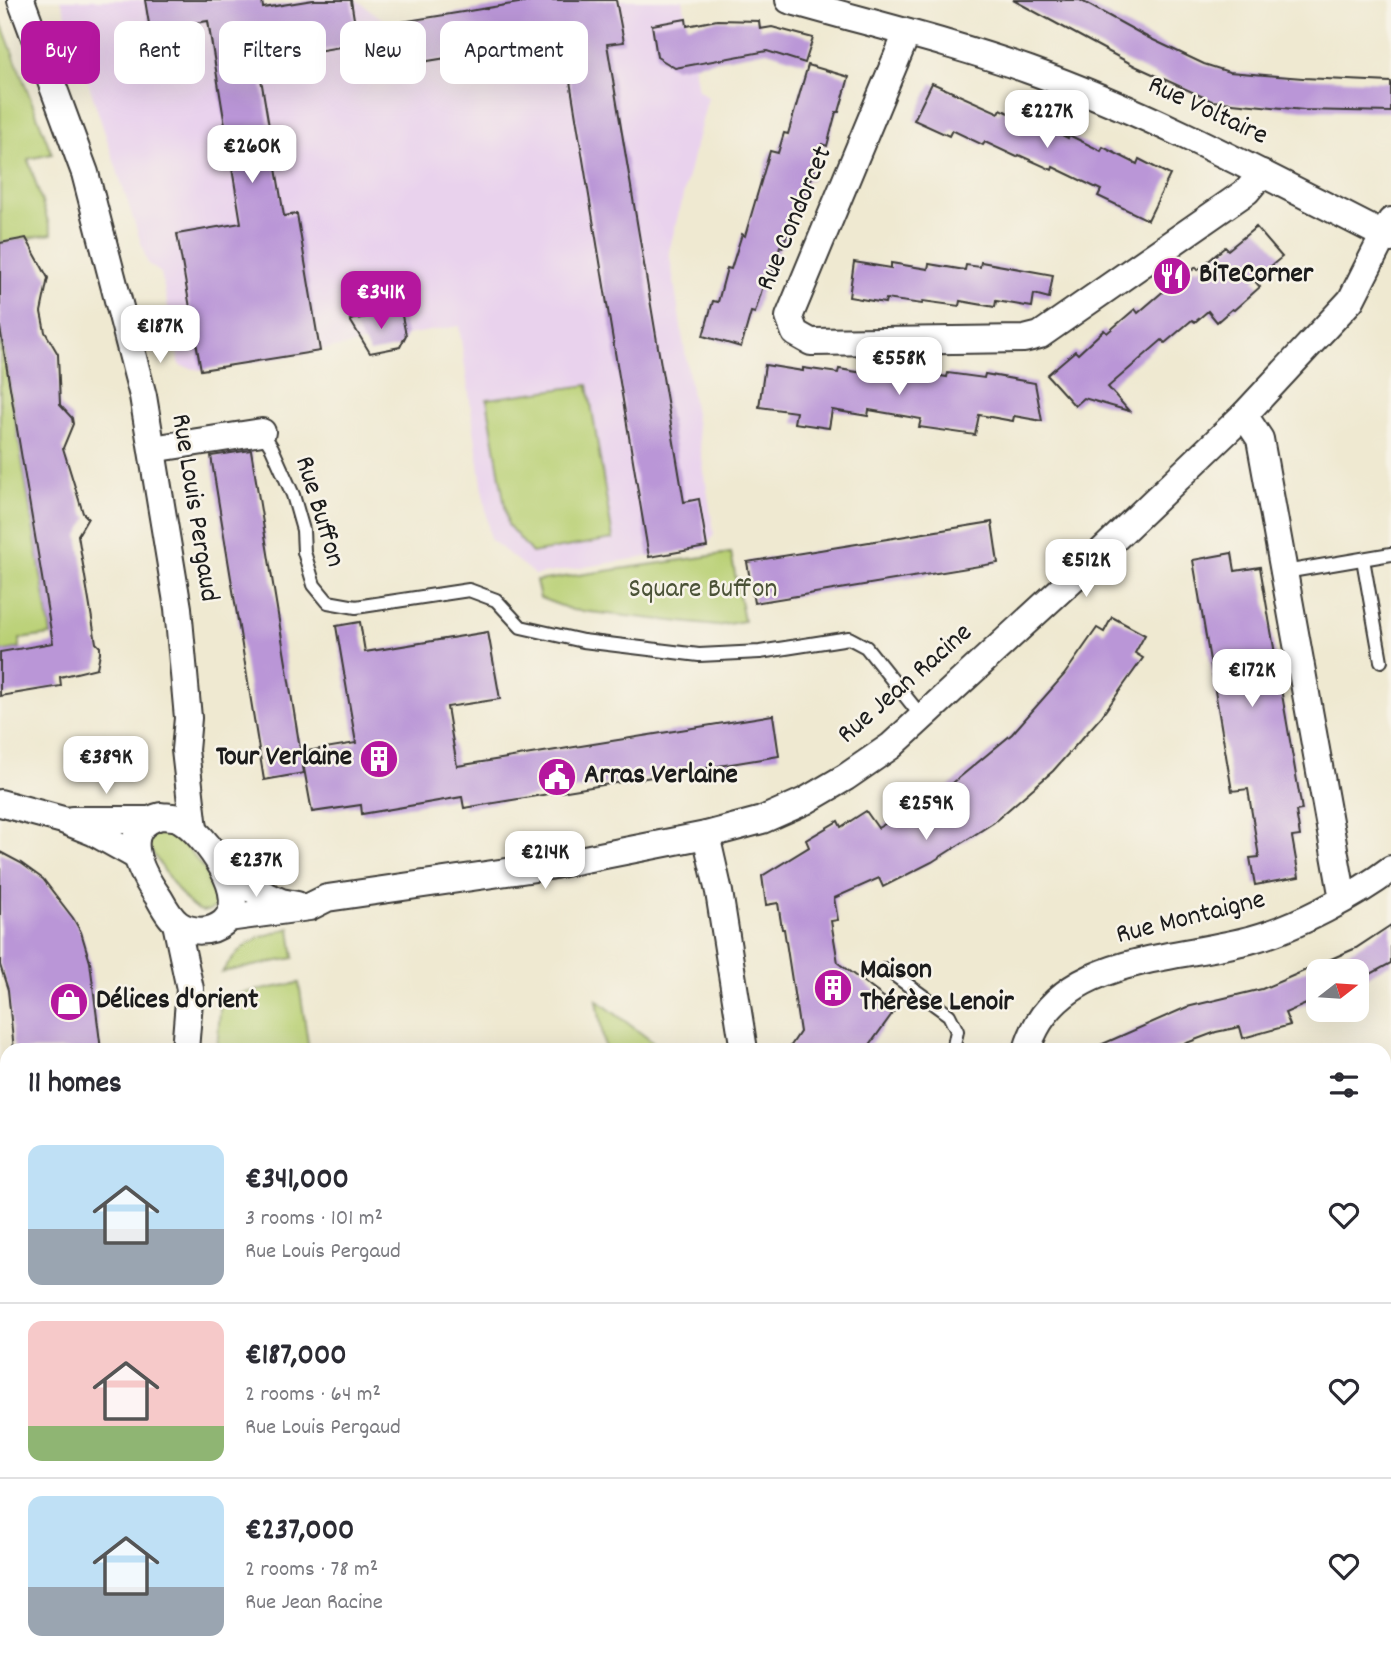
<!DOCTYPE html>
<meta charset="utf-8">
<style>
:root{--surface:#fff;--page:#f7f7f7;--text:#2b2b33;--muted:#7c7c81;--line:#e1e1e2;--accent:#b5179e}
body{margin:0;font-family:Dekko,sans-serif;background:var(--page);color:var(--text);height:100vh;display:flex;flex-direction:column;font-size:26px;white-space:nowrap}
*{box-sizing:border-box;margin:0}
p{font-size:23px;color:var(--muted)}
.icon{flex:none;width:38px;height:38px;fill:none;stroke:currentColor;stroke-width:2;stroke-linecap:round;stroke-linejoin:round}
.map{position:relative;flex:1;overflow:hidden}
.details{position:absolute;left:0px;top:1043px;width:1391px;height:623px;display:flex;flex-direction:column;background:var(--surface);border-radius:21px 21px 0 0;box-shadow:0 7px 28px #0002}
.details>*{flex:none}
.hud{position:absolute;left:21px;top:21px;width:700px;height:63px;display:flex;gap:14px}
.needle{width:46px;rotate:73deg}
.buttons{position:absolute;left:1306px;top:959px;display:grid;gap:14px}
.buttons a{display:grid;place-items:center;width:63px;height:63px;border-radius:14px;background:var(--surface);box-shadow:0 7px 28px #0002;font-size:35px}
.price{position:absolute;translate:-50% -60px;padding:0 16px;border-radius:14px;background:#fff;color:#222;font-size:23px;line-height:46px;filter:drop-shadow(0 2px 4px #0008)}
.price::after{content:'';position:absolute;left:50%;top:42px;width:21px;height:16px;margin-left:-10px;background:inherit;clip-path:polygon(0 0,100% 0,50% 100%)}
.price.active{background:var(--accent);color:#fff}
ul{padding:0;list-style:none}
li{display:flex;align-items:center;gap:21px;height:175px;padding:0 28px}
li+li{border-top:2px solid var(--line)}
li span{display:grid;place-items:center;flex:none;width:196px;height:140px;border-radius:14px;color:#555}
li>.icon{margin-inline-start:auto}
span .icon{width:84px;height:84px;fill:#fffc;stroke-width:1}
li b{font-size:30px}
h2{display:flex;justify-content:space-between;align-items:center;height:84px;padding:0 28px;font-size:30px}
.tag{padding:0 24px;border-radius:14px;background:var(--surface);box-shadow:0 7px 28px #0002;font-size:24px;line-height:63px}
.tag.active{background:var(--accent);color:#fff}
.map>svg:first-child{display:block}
.built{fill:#e9d2ed}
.green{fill:#b9d075;stroke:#6a7648;stroke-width:2}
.building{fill:#ba96d7}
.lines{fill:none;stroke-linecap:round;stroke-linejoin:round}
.service-casing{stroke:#3c3b37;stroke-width:16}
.minor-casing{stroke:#3c3b37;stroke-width:30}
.service{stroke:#fff;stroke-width:12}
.minor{stroke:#fff;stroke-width:26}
.labels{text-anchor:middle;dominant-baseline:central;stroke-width:5;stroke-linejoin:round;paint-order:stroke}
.street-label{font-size:28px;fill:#1c1c1c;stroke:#f7f3e8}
.poi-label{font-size:28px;font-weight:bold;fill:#1c1c1c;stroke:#f7f3e8;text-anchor:start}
.park-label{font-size:28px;fill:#4b5237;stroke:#f7f3e8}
</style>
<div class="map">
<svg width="1391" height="1666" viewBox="0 0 1391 1666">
<rect width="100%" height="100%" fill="#f7f3e8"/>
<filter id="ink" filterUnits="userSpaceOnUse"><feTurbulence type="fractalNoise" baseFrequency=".0143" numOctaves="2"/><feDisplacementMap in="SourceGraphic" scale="14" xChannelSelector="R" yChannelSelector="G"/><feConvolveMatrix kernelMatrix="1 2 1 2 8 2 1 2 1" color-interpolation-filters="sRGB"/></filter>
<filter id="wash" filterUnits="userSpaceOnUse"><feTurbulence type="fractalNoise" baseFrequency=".00686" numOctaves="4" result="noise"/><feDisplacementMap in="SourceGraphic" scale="28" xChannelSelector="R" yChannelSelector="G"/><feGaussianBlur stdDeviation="1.57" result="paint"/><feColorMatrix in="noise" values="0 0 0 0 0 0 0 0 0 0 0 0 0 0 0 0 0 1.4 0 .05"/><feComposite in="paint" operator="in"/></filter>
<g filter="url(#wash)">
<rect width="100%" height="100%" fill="#efe9d1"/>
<polygon class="built" points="61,0 262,0 264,8 313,0 357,0 389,24 537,0 683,0 698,90 708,97 669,251 714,534 707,547 535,575 490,539 459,326 407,335 400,347 370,353 364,343 201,370 180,366 161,273 148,264"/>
<g class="green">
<polygon points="0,20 52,154 28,159 52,234 0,243"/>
<polygon points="0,328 51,635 20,639 20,648 0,652"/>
<polygon points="588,385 613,539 532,553 508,525 487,399"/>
<polygon points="731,553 744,621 717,626 572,610 540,598 536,581"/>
<path d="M152 829H172L215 883 220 894 218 906C212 909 209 912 202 911 185 908 157 859 147 844Z"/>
<path d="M290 928 294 958 222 972C245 940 253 939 290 928Z"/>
<polygon points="299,983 309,1050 217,1050 221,997"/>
<polygon points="597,1000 658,1046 659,1050 605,1050"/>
<polygon points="555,1659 673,1659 682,1666 567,1666"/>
</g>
<g id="blocks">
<g class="building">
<polygon points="145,0 262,0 263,8 313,0 351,0 358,44 258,61 284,216 297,214 320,351 201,370 177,234 241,223 208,21 150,30"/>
<polygon points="537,0 616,0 624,42 607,44 684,502 699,499 707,547 649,557 563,39 397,66 389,24"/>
<polygon points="1013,0 1080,0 1147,37 1204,64 1229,72 1303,78 1391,82 1391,112 1304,110 1212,101 1135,66"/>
<polygon points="686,19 687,26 717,20 759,21 760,29 772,27 813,38 805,63 767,51 675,68 657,57 652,25"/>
<polygon points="808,65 849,77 839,112 836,112 827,146 822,144 811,180 807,179 798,213 793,212 783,247 780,246 770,280 765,279 755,313 751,312 741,347 703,336 713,301 718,302 727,268 731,269 742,234 745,236 770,151 778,153 784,133 788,134"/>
<polygon points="932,83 999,113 1001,109 1033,125 1035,122 1068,138 1069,135 1101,151 1103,147 1137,164 1139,159 1170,175 1148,220 1098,196 1101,190 1053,167 1052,170 1019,155 1017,157 985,142 983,145 952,130 949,136 914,120"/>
<polygon points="1256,227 1282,257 1254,280 1260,287 1234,310 1232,309 1217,322 1208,311 1195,322 1192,320 1165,343 1162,340 1108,387 1129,411 1084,398 1075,406 1047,375 1075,351 1078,354 1104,330 1107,333 1135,309 1138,313 1166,289 1168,292 1196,267 1198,270 1225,247 1228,250"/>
<polygon points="26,238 48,278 41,312 45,332 58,354 60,405 72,418 73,424 63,448 83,513 88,518 78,535 96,643 100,647 100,653 97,668 60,677 61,686 0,696 0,652 53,643 0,328 0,243"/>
<polygon points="854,262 891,268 891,263 928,269 929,264 965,270 966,265 980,267 981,262 1053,275 1049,298 1034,294 1032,307 996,301 995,307 960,301 959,306 923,301 922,304 886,299 885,303 849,297"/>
<polygon points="401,311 406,335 400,347 370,353 350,320"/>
<polygon points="765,365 803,371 803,368 838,373 839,369 875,375 875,370 911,376 911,371 947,377 948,373 984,378 985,374 1035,383 1042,421 1014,416 1013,421 979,415 975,435 919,427 921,419 869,410 868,416 832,410 829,428 794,423 796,412 759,407"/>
<polygon points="251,450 304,773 264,780 211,456"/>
<polygon points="992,522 998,563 754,603 747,562"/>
<polygon points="1232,553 1235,571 1260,567 1302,810 1296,811 1300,836 1292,837 1299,877 1255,885 1250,858 1259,857 1248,789 1232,791 1193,560"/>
<polygon points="1112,617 1145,635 1135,653 1143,658 1101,717 1053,771 993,823 932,862 883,887 879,878 834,898 838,920 831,921 838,963 897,1007 866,1050 788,1050 800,1032 784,929 782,929 778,903 766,905 762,876 809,847 806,840 838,821 841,827 866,811 878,828 948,787 1012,734 1064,675 1097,628 1104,632"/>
<polygon points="360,622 365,652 488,632 500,699 447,707 457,766 773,715 779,756 464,808 462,797 362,814 361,805 312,812 301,752 356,743 336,626"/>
<polygon points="0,852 21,863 43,879 73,918 81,932 90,962 101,1050 14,1050 8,990 0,965"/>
<polygon points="1391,925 1391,963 1356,982 1356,971 1318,971 1318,999 1285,1013 1290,1025 1243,1038 1240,1027 1216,1032 1168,1050 1089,1050 1187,1007 1262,989 1288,978 1356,948"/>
</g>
</g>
</g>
<g filter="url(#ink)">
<use href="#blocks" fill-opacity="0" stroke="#3c3b37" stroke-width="2"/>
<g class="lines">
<g class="service-casing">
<g id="service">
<polyline points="262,432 272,448 293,495 303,530 304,552 314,585 328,602 356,607 469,590 496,600 521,627 583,641 699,655 760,652 849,638 866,647 922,717"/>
<polyline points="1363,559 1381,661"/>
<polyline points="1285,572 1391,554"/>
<polyline points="886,969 949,1015 957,1031 953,1050"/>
</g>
</g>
<g class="minor-casing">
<g id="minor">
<polyline points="21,0 85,173 143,396 178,608 188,718 185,750 194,829"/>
<path d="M789 0C869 23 950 42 1029 70 1155 115 1272 179 1391 239"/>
<polyline points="907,33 789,317 795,333 811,342 1024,339 1040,335 1247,191 1262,173"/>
<polyline points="1244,415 1260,439 1343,899"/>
<polyline points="152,449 262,432"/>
<polyline points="0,803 63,820 93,832 136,856"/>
<path d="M161 816C168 817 176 816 181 820 204 834 254 898 223 923 211 933 191 933 178 924 170 918 164 907 159 898 141 873 116 828 161 816Z"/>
<polyline points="72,820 147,820"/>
<polyline points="706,835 719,892 744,1050"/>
<polyline points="229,879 281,902 297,905"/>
<polyline points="228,918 309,907 327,898 549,866 706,835 762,820 805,801 846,777 891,746 1079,573 1244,415 1351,300 1391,221"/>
<polyline points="176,923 190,989 185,1050"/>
<path d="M1027 1050C1054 954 1176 961 1253 939 1294 928 1357 895 1391 869"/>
<polyline points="0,1200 7,1217"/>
<polyline points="1384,1210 1391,1208"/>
<polyline points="1384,1295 1391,1294"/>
<polyline points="1384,1455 1391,1451"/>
<polyline points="519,1659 537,1666"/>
<polyline points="1043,1659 1048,1666"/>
<polyline points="1293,1659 1294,1666"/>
<polyline points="49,1666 51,1659"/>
<polyline points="290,1666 337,1659"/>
</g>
</g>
<use href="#service" class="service"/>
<use href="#minor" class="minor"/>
</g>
</g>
<defs>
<g id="restaurant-disc" transform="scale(2.0125)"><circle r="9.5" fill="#b5179e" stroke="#f7f3e8"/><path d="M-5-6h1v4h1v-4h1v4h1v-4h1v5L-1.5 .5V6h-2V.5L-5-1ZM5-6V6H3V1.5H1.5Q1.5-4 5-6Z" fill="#fff"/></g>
<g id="building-disc" transform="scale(2.0125)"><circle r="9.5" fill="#b5179e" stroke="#f7f3e8"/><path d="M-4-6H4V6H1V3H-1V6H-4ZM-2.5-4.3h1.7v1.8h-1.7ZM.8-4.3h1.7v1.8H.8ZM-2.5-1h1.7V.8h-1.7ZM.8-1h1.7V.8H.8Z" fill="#fff"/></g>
<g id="civic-disc" transform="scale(2.0125)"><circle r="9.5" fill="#b5179e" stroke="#f7f3e8"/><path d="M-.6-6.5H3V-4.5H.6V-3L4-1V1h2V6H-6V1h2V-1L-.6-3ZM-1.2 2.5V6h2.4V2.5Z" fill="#fff"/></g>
<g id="shop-disc" transform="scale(2.0125)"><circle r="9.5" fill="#b5179e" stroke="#f7f3e8"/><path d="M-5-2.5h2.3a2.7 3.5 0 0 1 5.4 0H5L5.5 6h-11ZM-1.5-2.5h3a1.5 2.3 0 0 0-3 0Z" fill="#fff"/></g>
</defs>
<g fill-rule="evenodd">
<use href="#restaurant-disc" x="1172" y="276"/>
<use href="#building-disc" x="379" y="759"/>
<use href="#civic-disc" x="557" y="777"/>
<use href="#building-disc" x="833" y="988"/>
<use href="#shop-disc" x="69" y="1002"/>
</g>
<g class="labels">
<g class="street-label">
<text transform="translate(1207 112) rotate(25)">Rue Voltaire</text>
<text transform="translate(796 219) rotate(-67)">Rue Condorcet</text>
<text transform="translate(193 508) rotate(81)">Rue Louis Pergaud</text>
<text transform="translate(318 512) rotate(73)">Rue Buffon</text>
<text transform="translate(906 685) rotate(-41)">Rue Jean Racine</text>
<text transform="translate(1191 919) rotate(-14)">Rue Montaigne</text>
</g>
<g class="poi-label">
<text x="1199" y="276">BiTeCorner</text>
<text x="352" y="759" text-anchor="end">Tour Verlaine</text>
<text x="584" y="777">Arras Verlaine</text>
<text x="860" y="972">Maison<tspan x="860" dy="32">Thérèse Lenoir</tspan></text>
<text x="96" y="1002">Délices d'orient</text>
</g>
<g class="park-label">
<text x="703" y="591">Square Buffon</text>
</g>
</g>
</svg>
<div class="buttons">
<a><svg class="needle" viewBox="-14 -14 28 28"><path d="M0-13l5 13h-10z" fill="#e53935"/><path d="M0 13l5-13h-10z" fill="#7c7c81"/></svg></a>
</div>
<b class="price" style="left:1047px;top:150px">€227K</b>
<b class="price" style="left:252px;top:185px">€260K</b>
<b class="price active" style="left:381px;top:331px">€341K</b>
<b class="price" style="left:160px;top:365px">€187K</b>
<b class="price" style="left:899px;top:397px">€558K</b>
<b class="price" style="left:1086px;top:599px">€512K</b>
<b class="price" style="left:1252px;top:709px">€172K</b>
<b class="price" style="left:106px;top:796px">€389K</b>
<b class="price" style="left:926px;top:842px">€259K</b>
<b class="price" style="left:545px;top:891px">€214K</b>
<b class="price" style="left:256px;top:899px">€237K</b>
<div class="hud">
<a class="tag active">Buy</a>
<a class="tag">Rent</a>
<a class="tag">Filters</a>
<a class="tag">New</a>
<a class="tag">Apartment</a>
</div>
<section class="details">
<h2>11 homes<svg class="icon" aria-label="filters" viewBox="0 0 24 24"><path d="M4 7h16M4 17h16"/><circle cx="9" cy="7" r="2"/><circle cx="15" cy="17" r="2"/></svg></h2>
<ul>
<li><span style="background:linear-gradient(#bfe0f5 60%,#9aa5b1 0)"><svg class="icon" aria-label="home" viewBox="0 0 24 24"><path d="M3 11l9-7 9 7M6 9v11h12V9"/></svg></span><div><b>€341,000</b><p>3 rooms · 101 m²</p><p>Rue Louis Pergaud</p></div><svg class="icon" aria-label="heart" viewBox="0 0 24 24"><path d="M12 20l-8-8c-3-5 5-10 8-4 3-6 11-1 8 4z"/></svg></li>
<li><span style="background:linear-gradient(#f6c9c9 75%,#8fb573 0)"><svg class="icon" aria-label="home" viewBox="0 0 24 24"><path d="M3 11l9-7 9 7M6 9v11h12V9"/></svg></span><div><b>€187,000</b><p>2 rooms · 64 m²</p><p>Rue Louis Pergaud</p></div><svg class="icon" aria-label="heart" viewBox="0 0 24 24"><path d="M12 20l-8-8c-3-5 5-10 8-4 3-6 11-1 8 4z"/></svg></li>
<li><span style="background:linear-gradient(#bfe0f5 65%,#9aa5b1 0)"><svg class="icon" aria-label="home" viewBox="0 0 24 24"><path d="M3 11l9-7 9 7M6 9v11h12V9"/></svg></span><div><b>€237,000</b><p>2 rooms · 78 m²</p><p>Rue Jean Racine</p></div><svg class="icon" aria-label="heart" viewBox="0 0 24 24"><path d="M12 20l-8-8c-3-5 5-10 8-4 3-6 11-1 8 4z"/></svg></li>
</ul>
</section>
</div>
